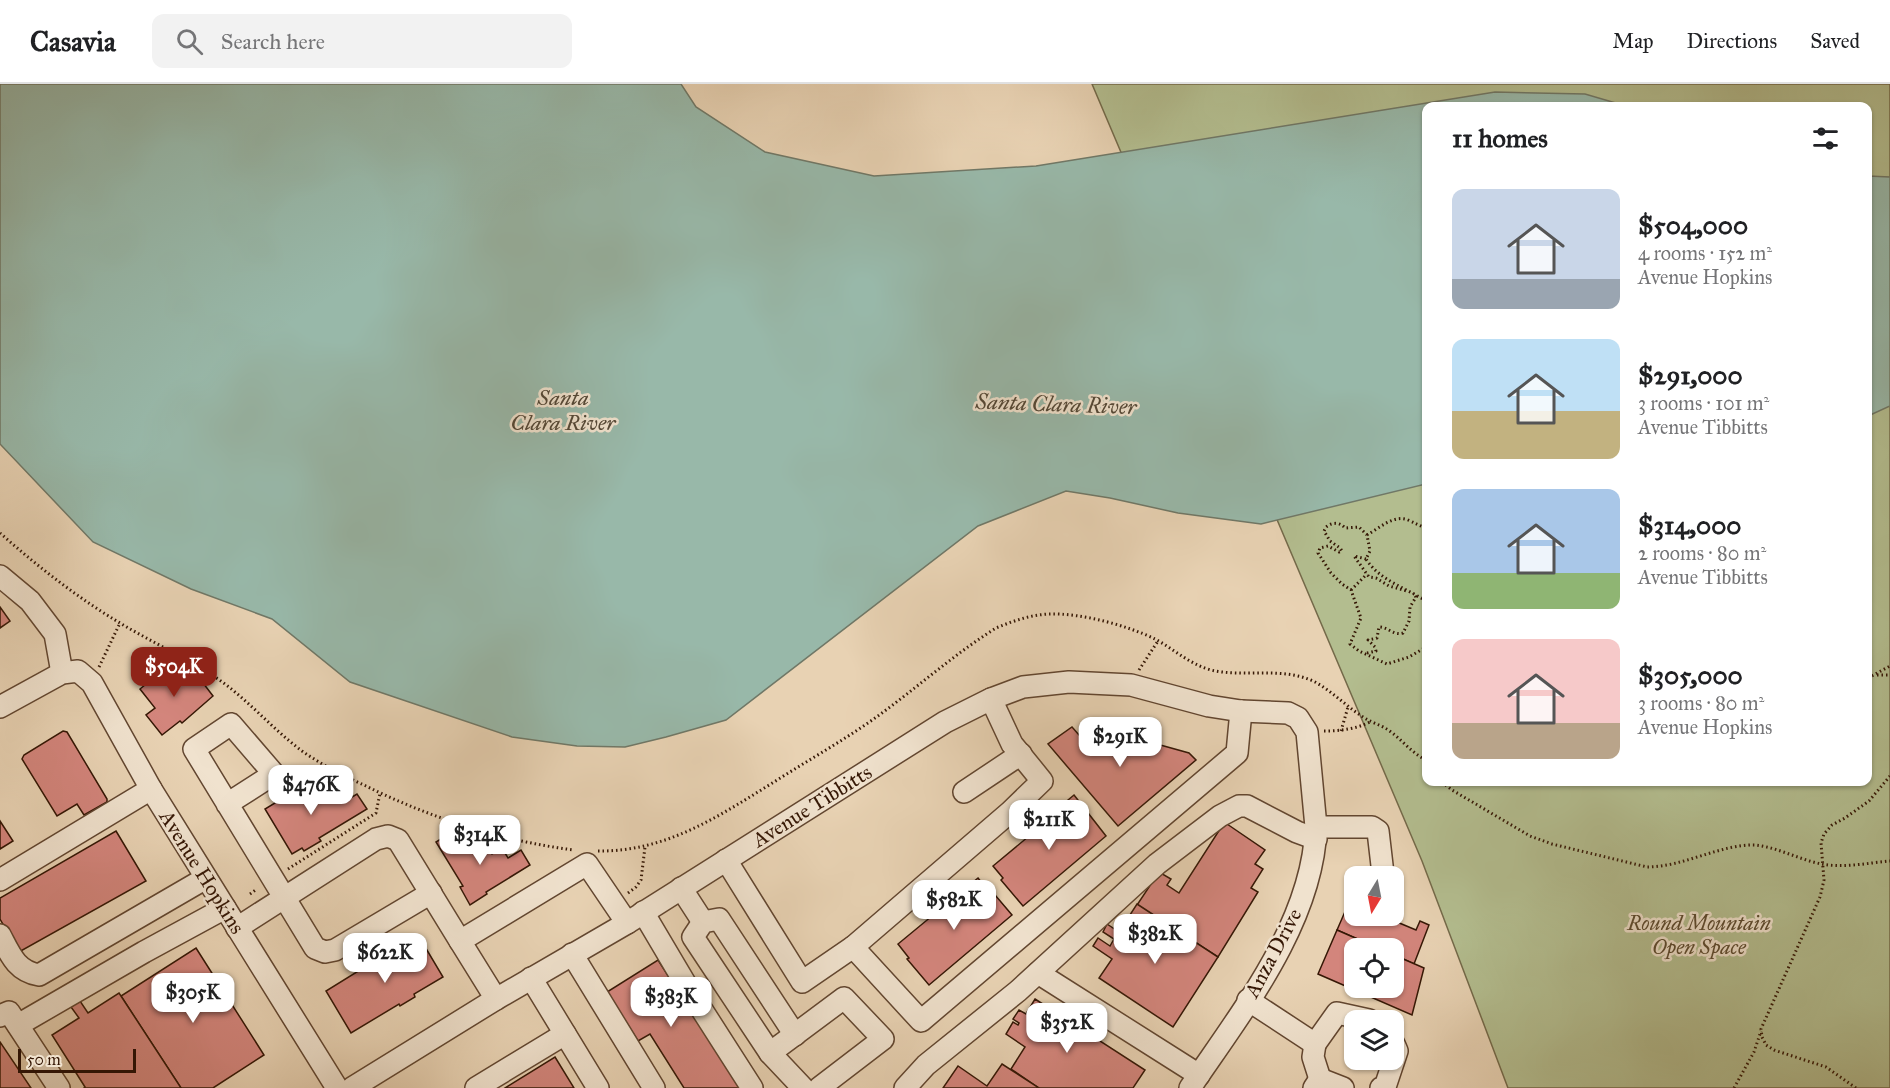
<!DOCTYPE html>
<meta charset="utf-8">
<style>
:root{--surface:#fff;--page:#f2f2f2;--text:#202124;--muted:#757577;--line:#e0e0e0;--accent:#8f2418}
body{margin:0;font-family:"IM FELL Great Primer",serif;background:var(--page);color:var(--text);height:100vh;display:flex;flex-direction:column;font-size:22px;white-space:nowrap}
*{box-sizing:border-box;margin:0}
p{font-size:20px;color:var(--muted)}
.icon{flex:none;width:33px;height:33px;fill:none;stroke:currentColor;stroke-width:2;stroke-linecap:round;stroke-linejoin:round}
.map{position:relative;flex:1;overflow:hidden}
.panel{position:absolute;left:1422px;top:18px;width:450px;height:684px;display:flex;flex-direction:column;background:var(--surface);border-radius:12px;box-shadow:0 2px 4px #0004}
.panel>*{flex:none}
.needle{width:39px;rotate:190deg}
.fabs{position:absolute;left:1344px;top:782px;display:grid;gap:12px}
.fabs a{display:grid;place-items:center;width:60px;height:60px;border-radius:12px;background:var(--surface);box-shadow:0 2px 4px #0004;font-size:30px}
.scale{position:absolute;left:18px;bottom:15px;width:118px;box-sizing:border-box;padding-left:6px;border:3px solid #351705;border-top:0;font-size:16px;line-height:21px;white-space:nowrap;color:#351705;-webkit-text-stroke:4px #f0e2ce;paint-order:stroke}
.price{position:absolute;translate:-50% -51px;padding:0 14px;border-radius:12px;background:#fff;color:#222;font-size:20px;line-height:39px;filter:drop-shadow(0 2px 3px #0008)}
.price::after{content:'';position:absolute;left:50%;top:36px;width:18px;height:14px;margin-left:-9px;background:inherit;clip-path:polygon(0 0,100% 0,50% 100%)}
.price.active{background:var(--accent);color:#fff}
ul{padding:0;list-style:none}
li{display:flex;align-items:center;gap:18px;height:150px;padding:0 30px}
li span{display:grid;place-items:center;flex:none;width:168px;height:120px;border-radius:12px;color:#555}
li>.icon{margin-inline-start:auto}
span .icon{width:72px;height:72px;fill:#fffc;stroke-width:1}
li b{font-size:26px}
h2{display:flex;justify-content:space-between;align-items:center;height:72px;padding:0 30px;font-size:26px}
header{display:flex;align-items:center;gap:36px;box-sizing:border-box;height:84px;padding:0 30px;background:var(--surface);border-bottom:2px solid var(--line)}
header strong{font-size:28px}
nav{display:flex;gap:33px;margin-inline-start:auto;font-size:21px}
.search{width:420px;height:54px;background:var(--page);display:flex;align-items:center;gap:15px;box-sizing:border-box;padding:0 21px;border-radius:12px;color:var(--muted);font-size:22px}
.map>svg:first-child{display:block}
.green{fill:#b3bd8f;stroke:#746a4a;stroke-width:1.5;fill-rule:evenodd}
.water{fill:#98b8a9;stroke:#707867;stroke-width:1.5}
.building{fill:#d3857c;stroke:#351705;stroke-width:1.5}
.lines{fill:none;stroke-linecap:round;stroke-linejoin:round}
.minor-casing{stroke:#624630;stroke-width:24}
.path{stroke:#351705;stroke-width:3;stroke-dasharray:1.5 3;stroke-linecap:butt}
.minor{stroke:#f0e2ce;stroke-width:21}
.labels{text-anchor:middle;dominant-baseline:central;stroke-width:5;stroke-linejoin:round;paint-order:stroke}
.street-label{font-size:21px;fill:#351705;stroke:#f0e2ce}
.park-label{font-size:21px;font-style:italic;fill:#5b492e;stroke:#f0e2ce}
.water-label{font-size:22px;font-style:italic;fill:#534736;stroke:#f0e2ce}
</style>
<header>
<strong>Casavia</strong>
<div class="search"><svg class="icon" aria-label="search" viewBox="0 0 24 24"><circle cx="10" cy="10" r="6"/><path d="M15 15l6 6"/></svg>Search here</div>
<nav><a>Map</a><a>Directions</a><a>Saved</a></nav>
</header>
<div class="map">
<svg width="1890" height="1004" viewBox="0 0 1890 1004">
<rect width="100%" height="100%" fill="#e8d2b3"/>
<filter id="stains"><feTurbulence type="fractalNoise" baseFrequency=".00333" numOctaves="4"/><feColorMatrix values="0 0 0 0 .2 0 0 0 0 .09 0 0 0 0 .02 0 0 0 .5 -.17"/></filter>
<radialGradient id="worn" r=".72"><stop offset=".6" stop-color="#630" stop-opacity="0"/><stop offset="1" stop-color="#630" stop-opacity=".3"/></radialGradient>
<path class="green" d="M1092 0H1890V1004H1508L1422 777ZM1426 22H1868V698H1426Z"/>
<g class="water">
<polygon points="0,0 681,0 696,23 765,68 874,92 1036,82 1495,8 1585,10 1626,22 1426,22 1426,400 1261,440 1178,429 1110,414 1066,407 978,442 726,636 666,653 625,663 577,662 512,653 350,598 272,535 191,505 93,458 0,360"/>
<polygon points="1868,92 1890,93 1890,322 1868,332"/>
</g>
<g class="building">
<polygon points="0,523 10,537 0,544"/>
<polygon points="173,578 189,598 197,591 213,612 182,639 180,637 162,651 146,631 155,624 140,605"/>
<polygon points="1072,643 1079,651 1087,644 1094,653 1103,645 1189,669 1196,676 1118,742 1048,660"/>
<polygon points="63,647 67,648 107,715 107,718 84,731 77,720 57,732 22,675 24,671"/>
<polygon points="306,700 312,710 322,704 328,714 337,708 344,718 357,710 367,725 319,754 321,757 304,767 302,764 292,770 265,725"/>
<polygon points="1074,711 1106,752 1023,822 1001,796 1003,794 993,782 1058,728 1056,726"/>
<polygon points="0,737 13,757 0,765"/>
<polygon points="1227,740 1265,766 1255,780 1263,785 1251,804 1258,808 1218,873 1137,821 1159,788 1171,795 1167,801 1179,809 1220,745"/>
<polygon points="116,747 146,797 19,868 0,835 0,814"/>
<polygon points="452,748 460,762 470,756 476,766 487,760 492,770 502,764 508,774 521,766 530,781 486,808 487,810 470,821 460,803 463,802 436,758"/>
<polygon points="978,794 988,807 990,805 1012,831 929,901 907,875 909,874 898,860"/>
<polygon points="1354,807 1354,831 1394,831 1394,823 1402,827 1397,838 1416,846 1420,837 1429,841 1414,880 1394,871 1394,864 1378,864 1337,846"/>
<polygon points="1137,820 1218,873 1173,943 1099,894 1112,875 1093,862 1098,854 1110,862 1114,855 1103,848 1107,840 1119,848"/>
<polygon points="1337,846 1378,864 1354,864 1354,903 1394,903 1394,871 1424,884 1412,931 1318,890"/>
<polygon points="418,851 443,893 414,910 415,913 400,922 399,920 351,949 326,907 373,878 372,876"/>
<polygon points="196,864 264,971 213,1004 181,1004 121,912"/>
<polygon points="658,876 741,1004 684,1004 650,950 638,957 607,908"/>
<polygon points="119,909 181,1004 84,1004 85,1003 52,951 79,934 71,923 80,917 88,929"/>
<polygon points="1035,915 1145,986 1133,1004 1039,1004 1011,985 1025,963 1006,950 1013,938 1018,941 1019,939 1013,935 1019,926 1026,930"/>
<polygon points="0,958 31,1004 0,1004"/>
<polygon points="555,973 574,1004 505,1004"/>
<polygon points="1002,980 1039,1004 943,1004 958,982 987,1002"/>
</g>
<g class="lines">
<g class="minor-casing">
<g id="minor">
<polyline points="0,492 30,517 55,550 62,589"/>
<polyline points="991,615 1012,660 1042,697 1010,728 853,863 921,937 1237,669 1241,627"/>
<polyline points="0,623 62,589 78,587 92,599 151,705 337,1004"/>
<polyline points="964,708 1021,670"/>
<polyline points="227,720 274,690 231,640 194,665 315,864 325,868 335,866 431,809"/>
<polyline points="1316,743 1372,743 1378,747 1383,790"/>
<polyline points="726,776 802,898 853,863"/>
<polyline points="0,796 151,705"/>
<polyline points="681,804 703,838"/>
<polyline points="643,828 688,904 752,1004"/>
<polyline points="237,844 376,755 388,752 398,756 460,857"/>
<path d="M0 851C10 870 16 887 39 891L206 794"/>
<polyline points="572,870 654,1004"/>
<polyline points="1038,889 1199,991"/>
<polyline points="531,894 598,1004"/>
<polyline points="496,915 460,857 587,780 627,839"/>
<polyline points="1248,916 1315,960 1337,929 1369,936"/>
<polyline points="0,932 9,928 59,1004"/>
<polyline points="18,941 144,868 225,824"/>
<polyline points="795,951 719,835 703,838 693,853 770,969 803,1004"/>
<polyline points="1315,960 1313,973 1320,995"/>
<polyline points="770,969 844,914 883,955 819,1004"/>
<path d="M352 1004 496 915 627 839 945 638 991 615 1023 603 1069 598 1131 601 1209 622 1241 627 1288 629 1298 634 1307 648 1316 743C1313 838 1242 927 1190 1004"/>
<polyline points="476,1004 565,950"/>
<polyline points="905,1004 926,981 1018,907 1157,780 1220,732 1239,722 1247,722 1297,748 1316,755"/>
<polyline points="1314,1004 1320,995 1343,1004"/>
<polyline points="1381,1004 1385,1003 1397,967 1394,960"/>
</g>
</g>
<g class="path">
<path d="M0 449C37 482 78 514 120 539 150 557 182 572 212 591 245 612 270 643 302 667 322 681 344 692 366 702 431 734 502 757 574 766"/>
<path d="M1367 451C1379 444 1395 430 1408 436 1415 439 1420 442 1426 444"/>
<polyline points="1366,475 1354,472 1369,493 1376,494 1389,502 1407,507"/>
<polyline points="1351,506 1367,490"/>
<path d="M1426 517C1406 504 1379 496 1366 475L1370 467 1367 451 1359 443 1345 444C1340 438 1332 438 1326 443L1324 447 1330 457 1340 464 1342 467 1339 468 1328 462 1320 464 1318 469 1331 489 1342 500 1351 506 1361 534 1350 560 1359 567 1387 580 1409 573 1426 563"/>
<path d="M1367 569 1376 567 1375 563 1368 556 1377 554 1379 543C1388 543 1394 552 1403 549L1409 537 1410 523 1416 513 1413 509"/>
<polyline points="99,583 120,539"/>
<polyline points="1139,586 1158,557"/>
<polyline points="1877,591 1890,591"/>
<polyline points="1868,594 1890,582"/>
<path d="M1324 647C1340 647 1356 645 1370 638"/>
<polyline points="1341,647 1348,623"/>
<path d="M1442 698 1452 706 1530 752 1552 760 1647 783C1683 783 1721 760 1755 761 1776 763 1796 774 1817 779 1840 785 1867 779 1890 777"/>
<path d="M598 767C666 768 719 732 774 698 810 675 848 654 882 629 920 601 956 569 996 544 1013 537 1030 531 1049 530 1081 529 1126 541 1155 555 1174 565 1189 580 1211 586 1244 594 1283 582 1315 598 1333 608 1346 622 1363 633 1372 639 1382 641 1391 648 1403 657 1412 669 1426 676"/>
<polyline points="288,785 376,729 380,709"/>
<polyline points="628,809 636,803 641,796 645,763"/>
<polyline points="250,810 257,805"/>
<polyline points="1734,1004 1754,968 1761,947"/>
<polyline points="1856,1004 1826,983 1774,966 1766,961 1762,953 1761,945 1820,813 1824,796 1821,759 1824,750 1832,741 1845,734 1869,717 1890,692"/>
</g>
<use href="#minor" class="minor"/>
</g>
<g class="labels">
<g class="street-label">
<text transform="translate(812 722) rotate(-32)">Avenue Tibbitts</text>
<text transform="translate(202 788) rotate(58)">Avenue Hopkins</text>
<text transform="translate(1273 869) rotate(-62)">Anza Drive</text>
</g>
<g class="park-label">
<text x="1699" y="839">Round Mountain<tspan x="1699" dy="24">Open Space</tspan></text>
</g>
<g class="water-label">
<text x="563" y="313">Santa<tspan x="563" dy="25">Clara River</tspan></text>
<text transform="translate(1056 320) rotate(2)">Santa Clara River</text>
</g>
</g>
<rect width="100%" height="100%" filter="url(#stains)"/>
<rect width="100%" height="100%" fill="url(#worn)"/>
</svg>
<div class="fabs">
<a><svg class="needle" viewBox="-14 -14 28 28"><path d="M0-13l5 13h-10z" fill="#e53935"/><path d="M0 13l5-13h-10z" fill="#757577"/></svg></a>
<a><svg class="icon" aria-label="locate" viewBox="0 0 24 24"><circle cx="12" cy="12" r="6"/><path d="M12 2v4M12 18v4M2 12h4M18 12h4"/></svg></a>
<a><svg class="icon" aria-label="layers" viewBox="0 0 24 24"><path d="M12 4l9 5-9 5-9-5zM3 14l9 5 9-5"/></svg></a>
</div>
<div class="scale">50 m</div>
<b class="price active" style="left:174px;top:614px">$504K</b>
<b class="price" style="left:1120px;top:684px">$291K</b>
<b class="price" style="left:311px;top:732px">$476K</b>
<b class="price" style="left:1049px;top:767px">$211K</b>
<b class="price" style="left:480px;top:782px">$314K</b>
<b class="price" style="left:954px;top:847px">$582K</b>
<b class="price" style="left:1155px;top:881px">$382K</b>
<b class="price" style="left:385px;top:900px">$622K</b>
<b class="price" style="left:193px;top:940px">$305K</b>
<b class="price" style="left:671px;top:944px">$383K</b>
<b class="price" style="left:1067px;top:970px">$352K</b>
<section class="panel">
<h2>11 homes<svg class="icon" aria-label="filters" viewBox="0 0 24 24"><path d="M4 7h16M4 17h16"/><circle cx="9" cy="7" r="2"/><circle cx="15" cy="17" r="2"/></svg></h2>
<ul>
<li><span style="background:linear-gradient(#c9d6e8 75%,#9aa5b1 0)"><svg class="icon" aria-label="home" viewBox="0 0 24 24"><path d="M3 11l9-7 9 7M6 9v11h12V9"/></svg></span><div><b>$504,000</b><p>4 rooms · 152 m²</p><p>Avenue Hopkins</p></div></li>
<li><span style="background:linear-gradient(#bfe0f5 60%,#c2b280 0)"><svg class="icon" aria-label="home" viewBox="0 0 24 24"><path d="M3 11l9-7 9 7M6 9v11h12V9"/></svg></span><div><b>$291,000</b><p>3 rooms · 101 m²</p><p>Avenue Tibbitts</p></div></li>
<li><span style="background:linear-gradient(#a9c7e8 70%,#8fb573 0)"><svg class="icon" aria-label="home" viewBox="0 0 24 24"><path d="M3 11l9-7 9 7M6 9v11h12V9"/></svg></span><div><b>$314,000</b><p>2 rooms · 80 m²</p><p>Avenue Tibbitts</p></div></li>
<li><span style="background:linear-gradient(#f6c9c9 70%,#b9a48a 0)"><svg class="icon" aria-label="home" viewBox="0 0 24 24"><path d="M3 11l9-7 9 7M6 9v11h12V9"/></svg></span><div><b>$305,000</b><p>3 rooms · 80 m²</p><p>Avenue Hopkins</p></div></li>
</ul>
</section>
</div>
